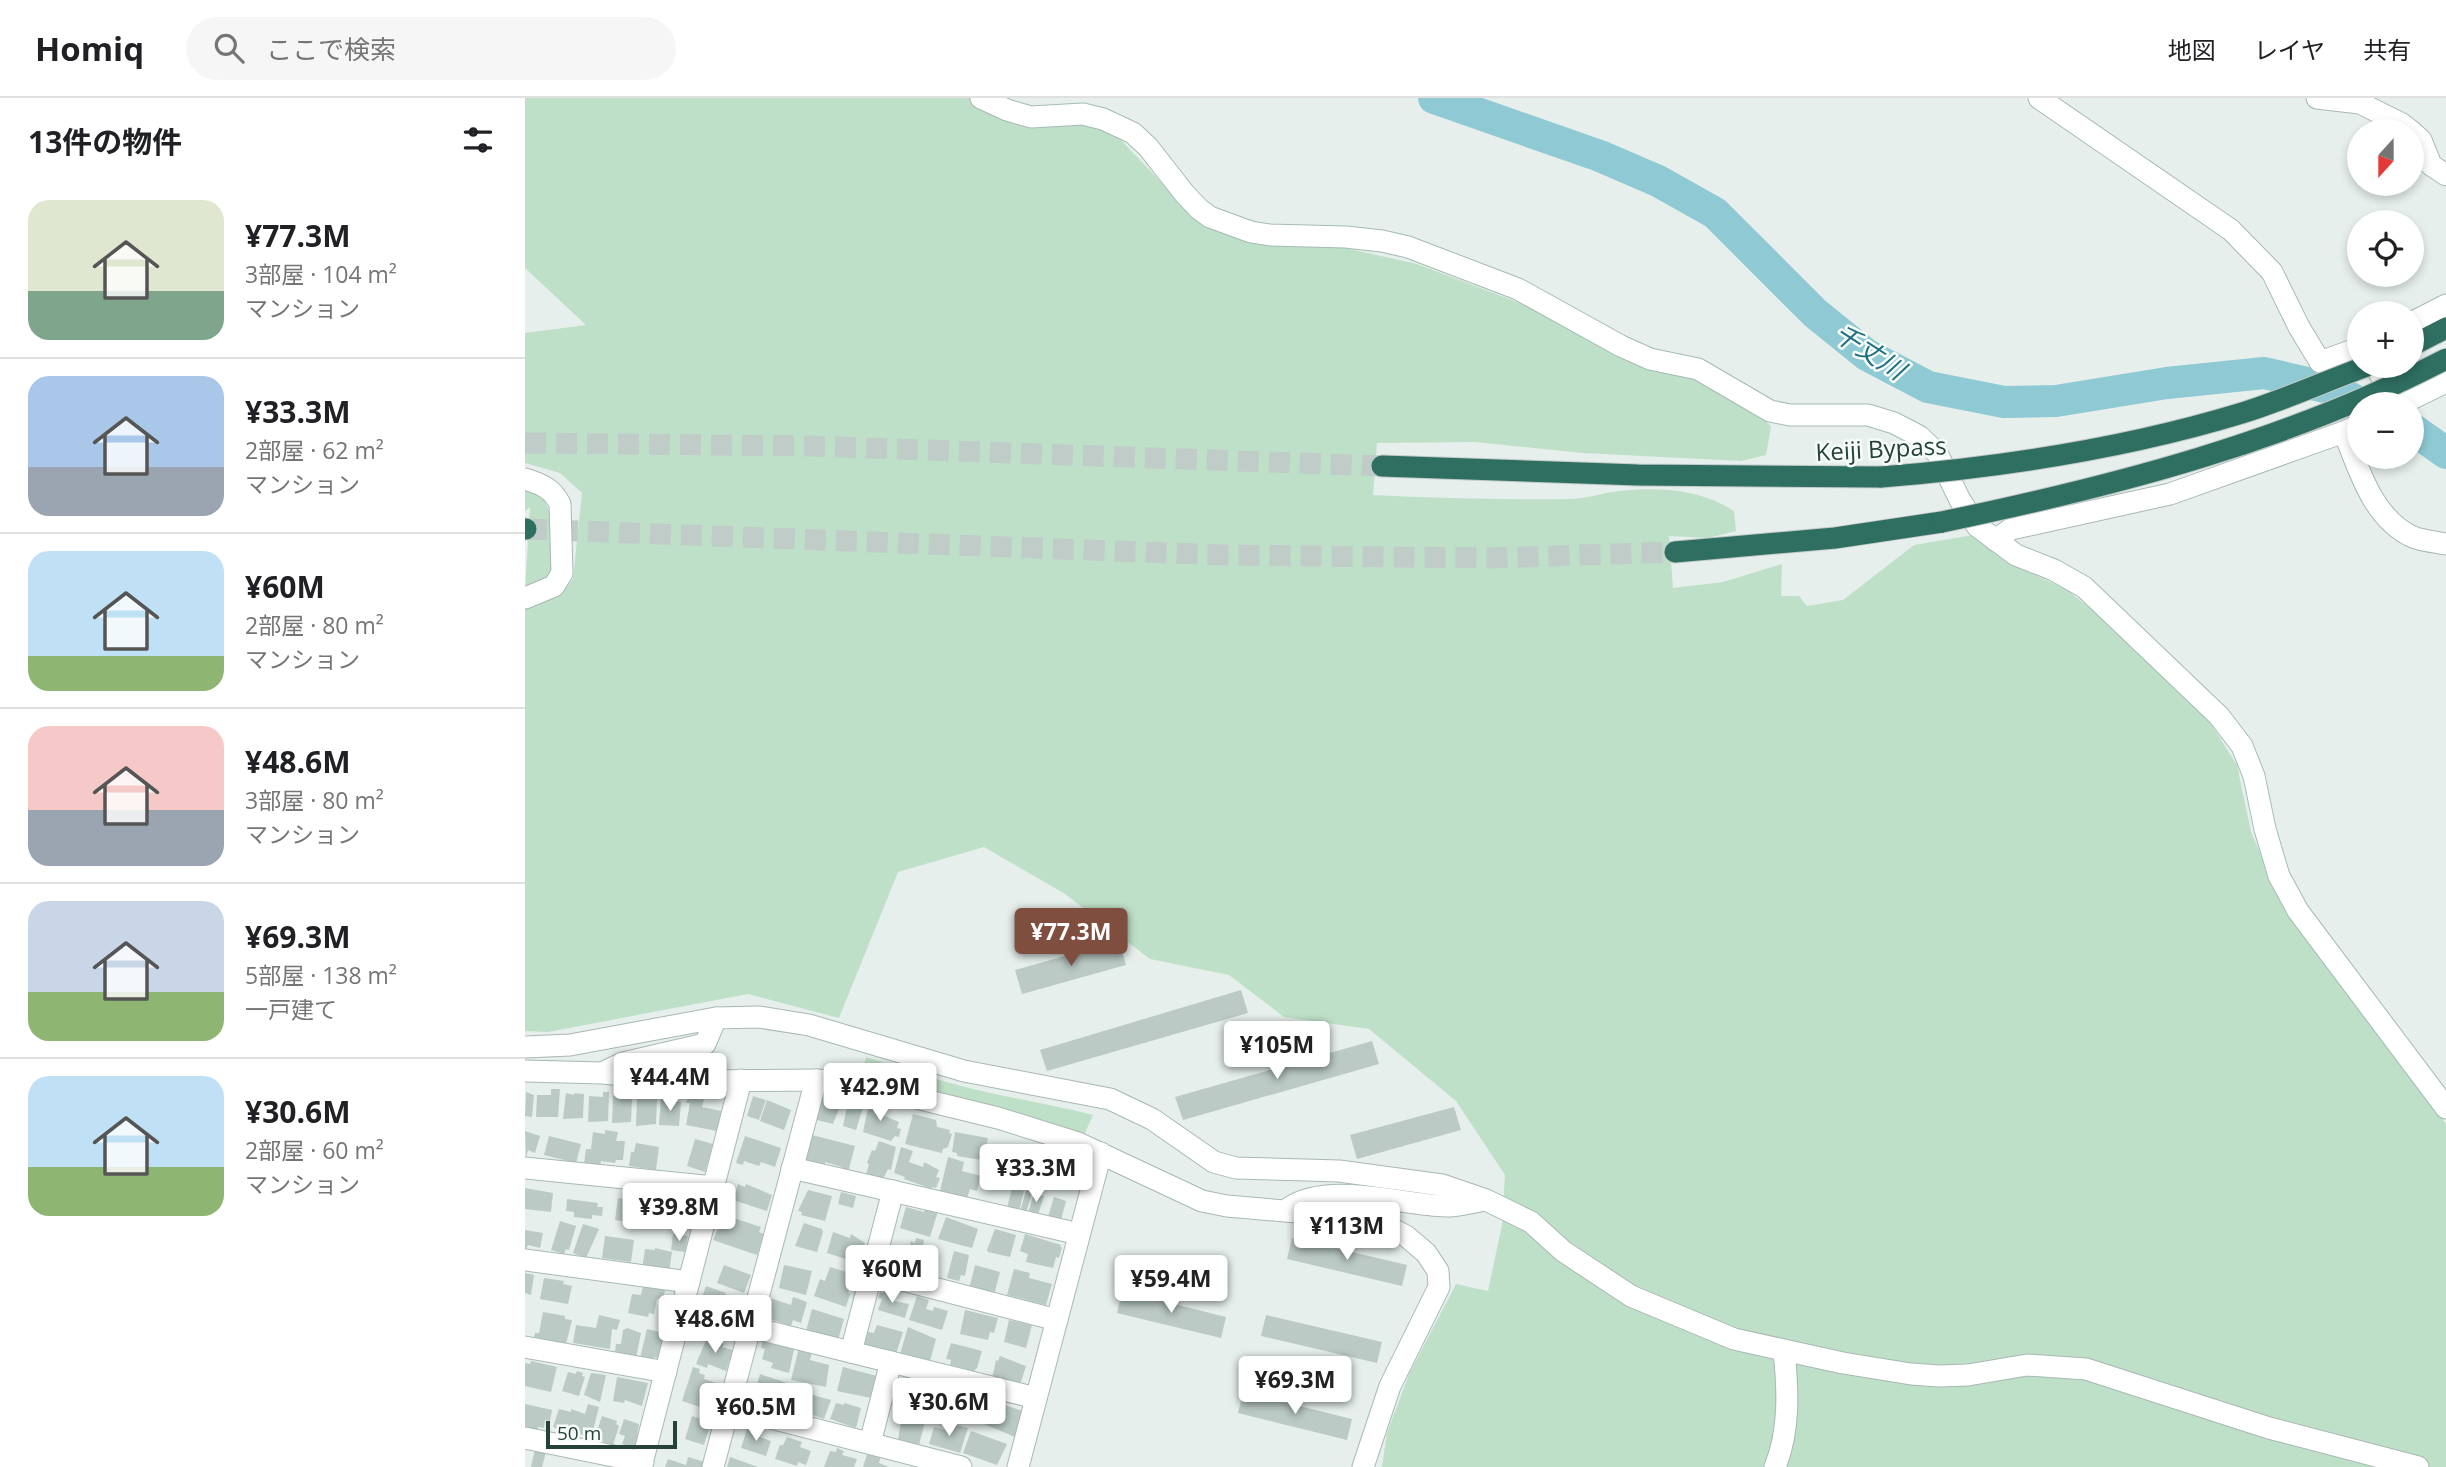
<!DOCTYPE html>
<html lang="ja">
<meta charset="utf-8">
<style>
:root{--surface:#fff;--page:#f6f6f6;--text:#202124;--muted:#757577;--line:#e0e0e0;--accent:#7f4e3f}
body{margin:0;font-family:"Open Sans","Noto Sans JP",sans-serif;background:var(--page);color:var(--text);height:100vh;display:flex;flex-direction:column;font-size:26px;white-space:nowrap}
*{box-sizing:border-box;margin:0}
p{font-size:23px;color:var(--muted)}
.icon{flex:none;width:38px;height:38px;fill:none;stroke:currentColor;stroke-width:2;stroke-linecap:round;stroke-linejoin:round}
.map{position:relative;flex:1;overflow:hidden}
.details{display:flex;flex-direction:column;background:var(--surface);width:525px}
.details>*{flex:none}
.needle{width:46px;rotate:201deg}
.fabs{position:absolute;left:1822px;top:21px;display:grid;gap:14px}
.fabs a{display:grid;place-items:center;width:77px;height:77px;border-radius:50%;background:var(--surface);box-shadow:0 4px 10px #0003;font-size:35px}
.scale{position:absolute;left:21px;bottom:18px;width:131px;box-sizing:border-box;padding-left:7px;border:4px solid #24423a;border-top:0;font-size:19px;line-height:24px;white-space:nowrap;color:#24423a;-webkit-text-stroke:5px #f7fbf9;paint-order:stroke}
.price{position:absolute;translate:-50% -60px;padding:0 16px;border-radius:7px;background:#fff;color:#222;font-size:23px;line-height:46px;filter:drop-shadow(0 2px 4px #0008)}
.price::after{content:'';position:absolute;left:50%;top:42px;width:21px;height:16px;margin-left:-10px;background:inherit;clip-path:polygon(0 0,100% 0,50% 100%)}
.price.active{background:var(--accent);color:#fff}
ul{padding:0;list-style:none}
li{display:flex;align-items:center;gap:21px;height:175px;padding:0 28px}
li+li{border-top:2px solid var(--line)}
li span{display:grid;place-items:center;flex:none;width:196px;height:140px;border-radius:21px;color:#555}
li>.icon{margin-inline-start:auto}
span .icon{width:84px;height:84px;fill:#fffc;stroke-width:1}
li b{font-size:30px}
h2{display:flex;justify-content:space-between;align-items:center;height:84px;padding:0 28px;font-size:30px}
header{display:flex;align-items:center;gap:42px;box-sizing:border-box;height:98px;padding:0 35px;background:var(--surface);border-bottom:2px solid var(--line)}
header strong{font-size:33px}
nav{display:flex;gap:38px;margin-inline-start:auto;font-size:24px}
.search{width:490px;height:63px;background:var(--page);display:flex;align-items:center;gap:18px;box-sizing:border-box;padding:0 24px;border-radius:38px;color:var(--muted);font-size:26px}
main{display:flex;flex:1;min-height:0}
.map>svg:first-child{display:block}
.green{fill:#bfe0c8}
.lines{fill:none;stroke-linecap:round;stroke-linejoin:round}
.river{stroke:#8ec9d4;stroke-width:32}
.building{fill:#bbcac4}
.highway-tunnel{stroke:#bfccc8;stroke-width:21;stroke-dasharray:21 10;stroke-linecap:butt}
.street-casing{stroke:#a8b8b2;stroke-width:23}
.secondary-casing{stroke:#a4bbb3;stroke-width:23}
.highway-casing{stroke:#c2cac8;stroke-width:23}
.street{stroke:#fff;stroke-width:21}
.secondary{stroke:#fff;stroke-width:21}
.highway{stroke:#2f6f62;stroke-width:21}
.highway-bridge-casing{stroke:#c2cac8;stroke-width:23;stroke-linecap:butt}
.highway-bridge{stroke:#2f6f62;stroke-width:21}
.labels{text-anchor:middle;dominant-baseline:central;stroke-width:5;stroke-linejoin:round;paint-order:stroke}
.street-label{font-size:24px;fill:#24423a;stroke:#f7fbf9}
.water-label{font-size:26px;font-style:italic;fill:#1c6f80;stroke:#f7fbf9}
</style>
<header>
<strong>Homiq</strong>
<div class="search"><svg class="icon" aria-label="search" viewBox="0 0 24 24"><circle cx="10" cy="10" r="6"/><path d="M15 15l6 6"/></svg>ここで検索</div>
<nav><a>地図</a><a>レイヤ</a><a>共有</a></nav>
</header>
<main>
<section class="details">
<h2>13件の物件<svg class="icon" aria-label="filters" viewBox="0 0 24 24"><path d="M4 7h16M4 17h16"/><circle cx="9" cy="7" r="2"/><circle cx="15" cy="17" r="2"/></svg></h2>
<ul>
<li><span style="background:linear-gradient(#dfe7d0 65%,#7fa58c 0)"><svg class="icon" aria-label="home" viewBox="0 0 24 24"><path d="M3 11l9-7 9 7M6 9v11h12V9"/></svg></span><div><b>¥77.3M</b><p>3部屋 · 104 m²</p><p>マンション</p></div></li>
<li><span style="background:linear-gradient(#a9c7e8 65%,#9aa5b1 0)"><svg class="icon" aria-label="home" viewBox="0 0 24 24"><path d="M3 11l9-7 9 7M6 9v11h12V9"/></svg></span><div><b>¥33.3M</b><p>2部屋 · 62 m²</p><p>マンション</p></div></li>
<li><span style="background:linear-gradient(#bfe0f5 75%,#8fb573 0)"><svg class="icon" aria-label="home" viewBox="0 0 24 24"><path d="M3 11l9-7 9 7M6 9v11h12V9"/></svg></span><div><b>¥60M</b><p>2部屋 · 80 m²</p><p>マンション</p></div></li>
<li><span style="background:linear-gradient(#f6c9c9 60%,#9aa5b1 0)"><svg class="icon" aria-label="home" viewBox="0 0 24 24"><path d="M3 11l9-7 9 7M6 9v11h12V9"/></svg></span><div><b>¥48.6M</b><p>3部屋 · 80 m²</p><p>マンション</p></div></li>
<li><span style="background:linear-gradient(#c9d6e8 65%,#8fb573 0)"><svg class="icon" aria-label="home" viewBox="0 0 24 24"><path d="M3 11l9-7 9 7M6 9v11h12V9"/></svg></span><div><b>¥69.3M</b><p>5部屋 · 138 m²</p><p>一戸建て</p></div></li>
<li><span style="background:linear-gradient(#bfe0f5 65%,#8fb573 0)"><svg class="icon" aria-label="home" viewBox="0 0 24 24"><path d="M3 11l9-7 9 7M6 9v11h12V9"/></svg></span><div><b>¥30.6M</b><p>2部屋 · 60 m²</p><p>マンション</p></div></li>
</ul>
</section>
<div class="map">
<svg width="1921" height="1369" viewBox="0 0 1921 1369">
<rect width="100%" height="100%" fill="#e6efeb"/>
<g class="green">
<path d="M0 0H445L472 13 563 24 596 42 671 121 765 147 820 150 892 166 1019 214 1160 277 1238 319 1246 329 1241 357 1216 363 1058 355 950 344 852 345 848 397C913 400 977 402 1042 401 1062 401 1076 395 1095 393 1136 389 1174 391 1209 413L1211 433 1183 440 1144 438 1148 490 1198 484 1257 466 1256 498H1274L1282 508 1318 502 1389 447 1448 437 1481 464 1541 491 1588 529 1679 615 1712 667 1726 734 1756 802 1921 1026V1369H857L862 1335 884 1276 931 1186 963 1193 977 1127 980 1077 931 1003 844 931 759 919 704 877 625 861 540 796 459 749 373 774 314 920 223 896 23 934 0 933V509L33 499 48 481 57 395 35 375 0 365V235L61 227 0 170Z"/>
<polygon points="0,391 17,396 28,423 26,479 0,492 5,409 0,413"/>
<path d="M341 959C381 972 421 985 461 994 497 1002 533 1008 568 1017L559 1037C487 1012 411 998 336 982Z"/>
</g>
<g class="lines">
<g class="river">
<polyline points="909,0 1075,58 1133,83 1190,115 1290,215 1342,257 1403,289 1479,304 1531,303 1642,285 1739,275 1804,290 1838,306"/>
<polyline points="1886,330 1921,355"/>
</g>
</g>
<g class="building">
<polygon points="594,843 601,867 497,896 490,872"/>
<polygon points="716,892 723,915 522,973 515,952"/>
<polygon points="847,943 854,966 658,1022 650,999"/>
<polygon points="26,991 35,991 33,1019 11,1019 12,997 26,997"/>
<polygon points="1,994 9,997 7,1019 0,1018"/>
<polygon points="78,994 84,994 83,1023 63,1024 64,998 78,999"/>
<polygon points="164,994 180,999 177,1009 196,1013 192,1033 161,1027 165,1005 161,1005"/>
<polygon points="41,995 49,997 49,995 59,996 58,1020 38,1021"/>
<polygon points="296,996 316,1006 308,1026 292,1022 294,1011 292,1011"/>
<polygon points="91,997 107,1000 106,1024 87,1025 88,998"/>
<polygon points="127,998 132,999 131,1026 111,1028 112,1001 127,1000"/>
<polygon points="228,998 241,1002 234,1022 222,1018"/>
<polygon points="136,1000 156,1004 154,1028 134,1027"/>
<polygon points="345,1001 360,1006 357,1017 374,1024 372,1030 376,1031 374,1039 370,1038 366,1043 338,1034"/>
<polygon points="242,1002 266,1012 259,1032 235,1023"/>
<polygon points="323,1004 338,1009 331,1032 318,1028"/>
<polygon points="929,1009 936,1032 832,1061 825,1037"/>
<polygon points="388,1016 411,1022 412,1029 425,1032 424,1035 427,1036 423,1049 418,1051 417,1055 380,1046"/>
<polygon points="80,1032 93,1034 91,1043 100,1043 98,1062 91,1062 90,1065 76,1063 75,1068 59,1066 61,1051 66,1051 68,1034 80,1036"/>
<polygon points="0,1033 15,1038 10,1055 3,1052 1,1060"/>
<polygon points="430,1034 463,1040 459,1060 456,1059 456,1062 432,1058 432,1055 427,1054"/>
<polygon points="287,1037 330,1048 323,1074 316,1072 317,1069 300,1064 300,1067 294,1065 294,1069 280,1065"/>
<polygon points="24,1038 56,1046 51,1065 19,1057"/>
<polygon points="220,1038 256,1050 250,1069 236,1064 234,1068 219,1063 218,1067 211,1065"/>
<polygon points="170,1041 188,1046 180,1074 162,1068"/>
<polygon points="354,1043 371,1049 366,1072 363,1071 357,1083 341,1077 344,1066 342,1065 347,1052 350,1053"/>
<polygon points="111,1045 134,1049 131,1072 104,1068 106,1054 109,1054"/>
<polygon points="475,1046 487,1049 482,1067 471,1063"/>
<polygon points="489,1046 496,1048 490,1070 484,1069"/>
<polygon points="376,1049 388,1053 384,1064 398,1069 399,1064 414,1072 411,1079 415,1080 411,1090 407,1089 407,1091 379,1081 380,1079 369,1075"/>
<polygon points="498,1049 508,1052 503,1072 492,1069"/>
<polygon points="512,1049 517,1051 511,1074 506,1072"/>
<polygon points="518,1055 529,1058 524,1075 514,1072"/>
<polygon points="423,1059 439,1064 437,1073 456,1078 452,1093 445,1091 442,1100 415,1093"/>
<polygon points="213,1086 220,1089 221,1086 247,1097 242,1113 208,1102"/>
<polygon points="0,1090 28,1095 26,1114 0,1111"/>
<polygon points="487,1090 499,1093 494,1113 482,1110"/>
<polygon points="283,1092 307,1098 300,1123 276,1117 277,1114 273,1113"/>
<polygon points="501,1092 507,1094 501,1115 495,1114"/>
<polygon points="316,1094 331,1098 328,1110 313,1106"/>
<polygon points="509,1095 519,1098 513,1117 503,1115"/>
<polygon points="103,1099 123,1104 119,1127 90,1122 93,1100 103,1102"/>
<polygon points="529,1099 541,1103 536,1122 523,1119"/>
<polygon points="129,1100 171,1109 167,1132 125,1127"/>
<polygon points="42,1101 73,1105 72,1109 78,1109 77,1118 67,1117 67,1121 49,1119 49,1114 41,1113"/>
<polygon points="381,1109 399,1114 400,1110 413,1113 405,1139 375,1130"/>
<polygon points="199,1117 236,1129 234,1134 239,1136 232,1157 188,1142"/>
<polygon points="421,1119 453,1131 447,1150 413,1141"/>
<polygon points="35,1123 51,1128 44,1152 41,1151 39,1156 26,1152"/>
<polygon points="279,1125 297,1131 298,1134 292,1154 270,1148"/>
<polygon points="58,1126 74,1131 61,1160 48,1155"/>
<polygon points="470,1131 491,1137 485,1159 463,1154 462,1152"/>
<polygon points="0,1132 18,1135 15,1150 3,1147 0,1154"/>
<polygon points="308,1134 325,1140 326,1136 340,1145 335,1164 333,1165 302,1155"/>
<polygon points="148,1136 163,1138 160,1154 146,1152"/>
<polygon points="500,1136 536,1147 535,1149 537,1149 534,1160 531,1159 528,1170 501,1164 503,1156 495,1153"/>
<polygon points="80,1138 109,1142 106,1164 77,1160"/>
<polygon points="391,1140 399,1142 398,1147 402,1148 395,1170 363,1161 367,1147 384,1152 386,1143 390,1145"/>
<polygon points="767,1140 882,1167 877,1188 762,1161"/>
<polygon points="130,1150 147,1154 144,1175 117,1172 120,1151 130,1152"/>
<polygon points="429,1153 444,1157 440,1178 436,1177 434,1183 422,1180"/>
<polygon points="199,1167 226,1177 219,1195 192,1185"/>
<polygon points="259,1167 287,1173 281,1197 254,1190"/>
<polygon points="450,1167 475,1174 469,1197 444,1191"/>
<polygon points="305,1169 325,1175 322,1187 325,1188 323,1195 325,1196 321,1209 289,1198 295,1181 300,1183"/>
<polygon points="489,1171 505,1175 504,1180 527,1186 521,1207 482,1197"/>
<polygon points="0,1175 9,1177 6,1197 0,1195"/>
<polygon points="19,1180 39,1183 38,1186 47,1188 43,1206 15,1201"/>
<polygon points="118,1188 140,1192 138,1202 132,1201 129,1216 124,1215 123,1219 103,1215 107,1196 116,1197"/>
<polygon points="181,1188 201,1195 197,1204 202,1206 201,1210 214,1215 208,1231 193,1226 192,1230 188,1231 169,1222"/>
<polygon points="360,1192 371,1196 369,1203 384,1206 380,1220 353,1212 357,1201 353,1200 355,1194 359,1195"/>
<polygon points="597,1193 701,1219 696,1240 592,1215"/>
<polygon points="392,1198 404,1202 401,1211 408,1213 409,1209 423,1213 417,1232 384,1222"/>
<polygon points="268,1199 282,1204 276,1225 268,1222 266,1228 239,1219 245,1200 266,1207"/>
<polygon points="287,1211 319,1221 313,1242 281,1233"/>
<polygon points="440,1212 473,1220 469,1235 465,1234 463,1242 435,1236"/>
<polygon points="18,1214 40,1218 40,1221 47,1222 41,1246 9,1239 10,1235 14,1235"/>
<polygon points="74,1217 95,1222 92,1232 87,1231 85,1251 48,1245 51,1227 71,1230"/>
<polygon points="741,1217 857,1244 852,1265 736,1238"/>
<polygon points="484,1222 507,1227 501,1250 479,1244"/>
<polygon points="352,1227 378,1234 371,1256 339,1246 343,1234 349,1235"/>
<polygon points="383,1229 411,1241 405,1263 375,1256"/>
<polygon points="102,1230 116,1235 111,1260 90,1254 91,1246 96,1246 98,1232"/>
<polygon points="122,1231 135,1234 134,1237 139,1239 133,1260 129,1259 128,1263 115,1260"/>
<polygon points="182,1240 199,1246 197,1249 208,1252 201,1273 183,1266 182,1270 171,1266"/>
<polygon points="243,1242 269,1251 264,1275 246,1270 248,1265 237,1261 240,1251 236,1250 238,1243 243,1244"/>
<polygon points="426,1245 457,1253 452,1270 446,1276 441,1275 442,1271 425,1267 426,1262 421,1261"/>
<polygon points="274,1250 287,1254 285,1262 304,1267 301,1289 266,1282"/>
<polygon points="475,1258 501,1268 495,1287 467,1281 471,1262 473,1263"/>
<polygon points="6,1263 32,1269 26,1294 0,1288 0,1265 5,1266"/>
<polygon points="168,1269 175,1271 174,1275 180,1277 179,1281 200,1288 195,1301 191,1299 190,1302 188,1301 184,1312 157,1303"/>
<polygon points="318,1269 352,1278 346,1300 312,1293"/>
<polygon points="52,1273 58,1275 57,1278 60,1279 54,1298 37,1293 43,1274 51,1276"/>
<polygon points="66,1275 81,1277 75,1304 59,1297"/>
<polygon points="235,1276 262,1285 255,1309 228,1301"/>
<polygon points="92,1279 123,1285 117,1308 100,1302 99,1305 88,1303"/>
<polygon points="381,1282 406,1291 405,1294 408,1295 406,1304 402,1303 399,1315 364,1306 374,1285 381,1285"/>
<polygon points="273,1293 306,1302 299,1321 268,1310"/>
<polygon points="423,1293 435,1296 433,1302 448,1307 442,1323 426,1318 425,1321 409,1313 415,1295 422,1297"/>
<polygon points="718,1294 827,1321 822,1342 713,1315"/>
<polygon points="461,1301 498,1313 490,1339 459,1326 464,1309 459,1307"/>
<polygon points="311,1305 319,1307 319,1305 336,1310 331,1330 305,1321"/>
<polygon points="0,1306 27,1312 25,1323 20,1322 19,1330 13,1329 12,1333 0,1330"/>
<polygon points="63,1306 74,1309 66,1340 46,1333 45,1336 28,1329 34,1311 46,1314 46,1311 60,1316"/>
<polygon points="377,1317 400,1323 394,1347 373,1342"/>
<polygon points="77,1318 92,1323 91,1326 94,1328 88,1347 75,1343 77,1338 71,1336"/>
<polygon points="167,1318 186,1324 179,1347 160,1341"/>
<polygon points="99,1321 114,1326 112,1337 115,1338 110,1351 97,1346 100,1338 94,1336"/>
<polygon points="430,1327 443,1330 435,1355 404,1346 409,1329 428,1334"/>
<polygon points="222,1331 231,1334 230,1337 246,1343 241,1358 216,1350"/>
<polygon points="446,1333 482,1346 472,1367 438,1355"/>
<polygon points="262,1339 277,1344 275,1349 286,1353 281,1367 273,1364 272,1368 250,1361 255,1347 258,1347"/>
<polygon points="312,1350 319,1353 317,1357 332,1361 329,1369 299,1369 305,1353 311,1354"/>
<polygon points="10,1351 21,1354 17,1369 6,1369"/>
<polygon points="343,1353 356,1357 354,1365 364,1369 338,1369"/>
<polygon points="163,1359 180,1364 178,1369 140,1369 143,1361 161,1367"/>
<polygon points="205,1359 233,1369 202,1369"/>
</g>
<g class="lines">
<g class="highway-tunnel">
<polyline points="0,345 287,348 857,368"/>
<polyline points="1,431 697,457 966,460 1150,454"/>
</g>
<g class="street-casing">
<g id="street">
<polyline points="1514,0 1706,132 1747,174 1774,229 1795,264 1834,250"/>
<polyline points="1792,0 1835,5 1877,26 1886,33"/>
<polyline points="1886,33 1896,42 1906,67 1921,77"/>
<polyline points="1886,225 1921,207"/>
<polyline points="1850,268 1873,305"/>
<polyline points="1876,306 1921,284"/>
<path d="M1834 327 1819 334C1834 372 1848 421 1888 439 1898 443 1911 444 1921 446"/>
<path d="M0 381C16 386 27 390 35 406L37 475 29 488 0 500"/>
<polyline points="1470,442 1486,431 1645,396 1819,334"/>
<polyline points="0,949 45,947 191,920 234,919 284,927 439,973 585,1001 627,1021 689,1064 711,1070 814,1073 917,1087 961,1102 1006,1124 1038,1153 1106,1198 1209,1241 1318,1265 1386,1276 1414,1278 1443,1277 1502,1267 1561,1271 1744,1330 1893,1369"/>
<polyline points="0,973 77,975 166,983 291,982 334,986 473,1020 553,1045 677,1103 702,1108 829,1119 855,1125 881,1138 901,1155 913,1173 914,1189 865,1288 838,1369"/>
<polyline points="81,973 98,965 180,946 191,920"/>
<polyline points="0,1070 189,1089"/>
<polyline points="267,1070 554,1136"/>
<path d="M764 1110C803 1083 876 1107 921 1108 933 1108 946 1105 959 1102"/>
<polyline points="0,1162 164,1184"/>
<polyline points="347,1174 532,1222"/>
<polyline points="225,1229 511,1300"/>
<polyline points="0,1249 141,1274"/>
<polyline points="326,1254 368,1093"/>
<polyline points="204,1309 436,1369"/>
<polyline points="0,1340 118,1364"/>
<polyline points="345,1345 366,1264"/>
<polyline points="116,1369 216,982"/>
<polyline points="188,1369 291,982"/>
<polyline points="493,1369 576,1055"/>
<path d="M1250 1369C1265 1332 1263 1292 1259 1253"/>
</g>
</g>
<g class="secondary-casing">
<polyline id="secondary" points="456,0 482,12 506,19 558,16 578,21 608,35 623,49 659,95 674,111 685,119 726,134 745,137 821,139 857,143 883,149 993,191 1096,248 1125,261 1173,271 1245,313 1265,317 1343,317 1369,325 1394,338 1412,355 1435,402 1452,428 1491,457 1529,472 1559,489 1694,618 1717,648 1729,678 1740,731 1754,778 1773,813 1921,1010"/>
</g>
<g class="highway-casing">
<g id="highway">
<polyline points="1886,248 1921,230"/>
<polyline points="857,368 1113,377 1356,379"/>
<polyline points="0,431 1,431"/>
<polyline points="1150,454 1310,440 1417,424"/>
</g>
</g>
<use href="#street" class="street"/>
<use href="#secondary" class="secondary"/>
<use href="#highway" class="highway"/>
<g class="highway-bridge-casing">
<g id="highway-bridge">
<path d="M1356 379C1479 369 1599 351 1717 315 1759 302 1801 283 1842 268"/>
<path d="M1417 424C1590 388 1764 343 1921 261"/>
</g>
</g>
<use href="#highway-bridge" class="highway-bridge"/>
</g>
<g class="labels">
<g class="street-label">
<text transform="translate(1356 350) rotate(-3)">Keiji Bypass</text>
</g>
<g class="water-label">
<text transform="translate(1345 253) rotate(33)">千丈川</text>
</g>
</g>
</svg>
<div class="fabs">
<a><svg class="needle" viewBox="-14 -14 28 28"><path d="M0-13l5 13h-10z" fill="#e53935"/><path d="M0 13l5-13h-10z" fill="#757577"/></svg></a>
<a><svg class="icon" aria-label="locate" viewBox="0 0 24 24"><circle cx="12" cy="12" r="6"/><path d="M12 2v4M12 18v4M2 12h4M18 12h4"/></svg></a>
<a>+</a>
<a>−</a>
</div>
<div class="scale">50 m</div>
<b class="price active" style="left:546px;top:870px">¥77.3M</b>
<b class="price" style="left:752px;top:983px">¥105M</b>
<b class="price" style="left:145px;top:1015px">¥44.4M</b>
<b class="price" style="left:355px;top:1025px">¥42.9M</b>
<b class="price" style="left:511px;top:1106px">¥33.3M</b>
<b class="price" style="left:154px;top:1145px">¥39.8M</b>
<b class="price" style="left:822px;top:1164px">¥113M</b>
<b class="price" style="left:367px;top:1207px">¥60M</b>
<b class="price" style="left:646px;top:1217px">¥59.4M</b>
<b class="price" style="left:190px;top:1257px">¥48.6M</b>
<b class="price" style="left:770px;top:1318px">¥69.3M</b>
<b class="price" style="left:424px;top:1340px">¥30.6M</b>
<b class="price" style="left:231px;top:1345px">¥60.5M</b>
</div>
</main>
